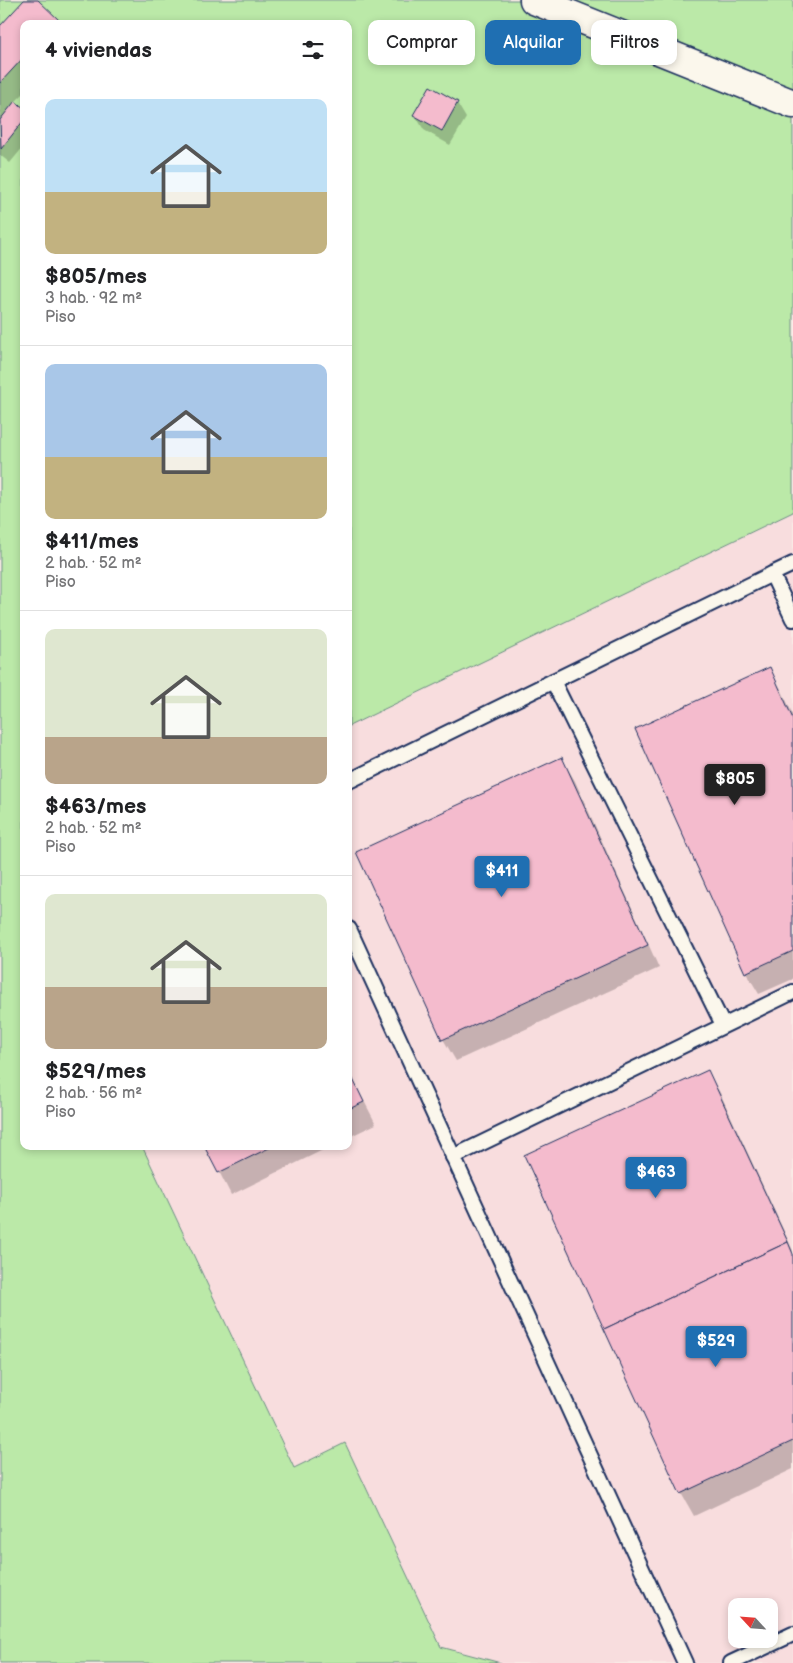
<!DOCTYPE html>
<html lang="es">
<meta charset="utf-8">
<style>
:root{--surface:#fff;--page:#f2f2f2;--text:#202124;--muted:#757577;--line:#e0e0e0;--accent:#1f6fb2}
body{margin:0;font-family:"Balsamiq Sans",sans-serif;background:var(--page);color:var(--text);height:100vh;display:flex;flex-direction:column;font-size:19px;white-space:nowrap}
*{box-sizing:border-box;margin:0}
p{font-size:16px;color:var(--muted)}
.icon{flex:none;width:28px;height:28px;fill:none;stroke:currentColor;stroke-width:2;stroke-linecap:round;stroke-linejoin:round}
.map{position:relative;flex:1;overflow:hidden}
.details{position:absolute;left:20px;top:20px;width:332px;height:1130px;display:flex;flex-direction:column;background:var(--surface);border-radius:10px;box-shadow:0 2px 8px #0003}
.details>*{flex:none}
.banner{position:absolute;left:368px;top:20px;width:350px;height:45px;display:flex;gap:10px}
.needle{width:32px;rotate:296deg}
.tools{position:absolute;left:728px;top:1598px;display:grid;gap:10px}
.tools a{display:grid;place-items:center;width:50px;height:50px;border-radius:10px;background:var(--surface);box-shadow:0 2px 8px #0003;font-size:25px}
.price{position:absolute;translate:-50% -42px;padding:0 11px;border-radius:5px;background:var(--accent);color:#fff;font-size:16px;line-height:32px;filter:drop-shadow(0 1px 2px #0008)}
.price::after{content:'';position:absolute;left:50%;top:30px;width:15px;height:11px;margin-left:-8px;background:inherit;clip-path:polygon(0 0,100% 0,50% 100%)}
.price.selected{background:#222;color:#fff}
ul{padding:0;list-style:none}
li{display:grid;align-content:center;gap:10px;height:265px;padding:0 25px}
li+li{border-top:1px solid var(--line)}
li span{display:grid;place-items:center;height:155px;border-radius:10px;color:#555}
li>.icon{margin-inline-start:auto}
span .icon{width:90px;height:90px;fill:#fffc;stroke-width:1}
li b{font-size:21px}
h2{display:flex;justify-content:space-between;align-items:center;height:60px;padding:0 25px;font-size:21px}
.tag{padding:0 18px;border-radius:10px;background:var(--surface);box-shadow:0 2px 8px #0003;font-size:18px;line-height:45px}
.tag.selected{background:var(--accent);color:#fff}
.map>svg:first-child{display:block}
.built{fill:#f8ddde;fill-rule:evenodd}
.green{fill:#bbe9a8;stroke:#6b8c83}
.shadow{fill:#0003}
.building{fill:#f4bbcd;stroke:#1b2f5e}
.lines{fill:none;stroke-linecap:round;stroke-linejoin:round}
.lane-casing{stroke:#1b2f5e;stroke-width:18}
.street-casing{stroke:#1b2f5e;stroke-width:31}
.lane{stroke:#fbf7ec;stroke-width:14}
.street{stroke:#fbf7ec;stroke-width:28}
</style>
<div class="map">
<svg width="793" height="1663" viewBox="0 0 793 1663">
<rect width="100%" height="100%" fill="#faebe6"/>
<filter id="ink" filterUnits="userSpaceOnUse"><feTurbulence type="fractalNoise" baseFrequency=".02" numOctaves="2"/><feDisplacementMap in="SourceGraphic" scale="10" xChannelSelector="R" yChannelSelector="G"/><feConvolveMatrix kernelMatrix="1 2 1 2 8 2 1 2 1" color-interpolation-filters="sRGB"/></filter>
<g filter="url(#ink)">
<path class="built" d="M793 512V1663H501L441 1647 345 1444 294 1468 142 1146H349V726ZM736 1606H769V1639H736Z"/>
<polygon class="green" points="0,0 793,0 793,512 349,726 349,24 24,24 24,1146 142,1146 294,1468 345,1443 441,1647 501,1663 0,1663"/>
<g class="shadow">
<polygon points="26,0 36,0 60,24 24,24 24,93 15,102 24,109 24,146 10,163 0,155 0,122 2,120 0,119 0,28"/>
<polygon points="457,103 466,118 450,145 424,130 415,115"/>
<polygon points="769,669 782,691 793,715 793,979 759,994 746,972"/>
<polygon points="562,759 575,781 659,968 456,1061 443,1039"/>
<polygon points="707,1071 720,1093 793,1251 793,1469 694,1516 681,1493"/>
<polygon points="349,1072 376,1124 349,1137"/>
<polygon points="206,1146 331,1146 231,1195"/>
</g>
<g class="building">
<polygon points="24,0 38,0 59,20 55,24 24,24 24,57 0,83 0,26"/>
<polygon points="430,86 458,102 442,131 413,115"/>
<polygon points="15,101 24,108 24,120 1,149 0,120"/>
<polygon points="770,667 793,719 793,951 745,973 635,729"/>
<polygon points="562,757 648,945 442,1040 356,852"/>
<polygon points="708,1070 788,1242 604,1329 524,1155"/>
<polygon points="349,1071 364,1102 349,1109"/>
<polygon points="204,1146 273,1146 218,1173"/>
<polygon points="788,1242 793,1254 793,1441 680,1494 604,1329"/>
</g>
<g class="lines">
<g class="lane-casing">
<g id="lane">
<polyline points="772,574 793,564"/>
<polyline points="553,681 723,1025"/>
<polyline points="349,781 772,574 793,619"/>
<polyline points="349,929 685,1663"/>
<polyline points="453,1157 793,992"/>
<polyline points="731,1663 793,1634"/>
</g>
</g>
<g class="street-casing">
<polyline id="street" points="534,0 793,104"/>
</g>
<use href="#lane" class="lane"/>
<use href="#street" class="street"/>
</g>
</g>
</svg>
<div class="tools">
<a><svg class="needle" viewBox="-14 -14 28 28"><path d="M0-13l5 13h-10z" fill="#e53935"/><path d="M0 13l5-13h-10z" fill="#757577"/></svg></a>
</div>
<b class="price selected" style="left:735px;top:806px">$805</b>
<b class="price" style="left:502px;top:898px">$411</b>
<b class="price" style="left:656px;top:1199px">$463</b>
<b class="price" style="left:716px;top:1368px">$529</b>
<div class="banner">
<a class="tag">Comprar</a>
<a class="tag selected">Alquilar</a>
<a class="tag">Filtros</a>
</div>
<section class="details">
<h2>4 viviendas<svg class="icon" aria-label="filters" viewBox="0 0 24 24"><path d="M4 7h16M4 17h16"/><circle cx="9" cy="7" r="2"/><circle cx="15" cy="17" r="2"/></svg></h2>
<ul>
<li><span style="background:linear-gradient(#bfe0f5 60%,#c2b280 0)"><svg class="icon" aria-label="home" viewBox="0 0 24 24"><path d="M3 11l9-7 9 7M6 9v11h12V9"/></svg></span><div><b>$805/mes</b><p>3 hab. · 92 m²</p><p>Piso</p></div></li>
<li><span style="background:linear-gradient(#a9c7e8 60%,#c2b280 0)"><svg class="icon" aria-label="home" viewBox="0 0 24 24"><path d="M3 11l9-7 9 7M6 9v11h12V9"/></svg></span><div><b>$411/mes</b><p>2 hab. · 52 m²</p><p>Piso</p></div></li>
<li><span style="background:linear-gradient(#dfe7d0 70%,#b9a48a 0)"><svg class="icon" aria-label="home" viewBox="0 0 24 24"><path d="M3 11l9-7 9 7M6 9v11h12V9"/></svg></span><div><b>$463/mes</b><p>2 hab. · 52 m²</p><p>Piso</p></div></li>
<li><span style="background:linear-gradient(#dfe7d0 60%,#b9a48a 0)"><svg class="icon" aria-label="home" viewBox="0 0 24 24"><path d="M3 11l9-7 9 7M6 9v11h12V9"/></svg></span><div><b>$529/mes</b><p>2 hab. · 56 m²</p><p>Piso</p></div></li>
</ul>
</section>
</div>
